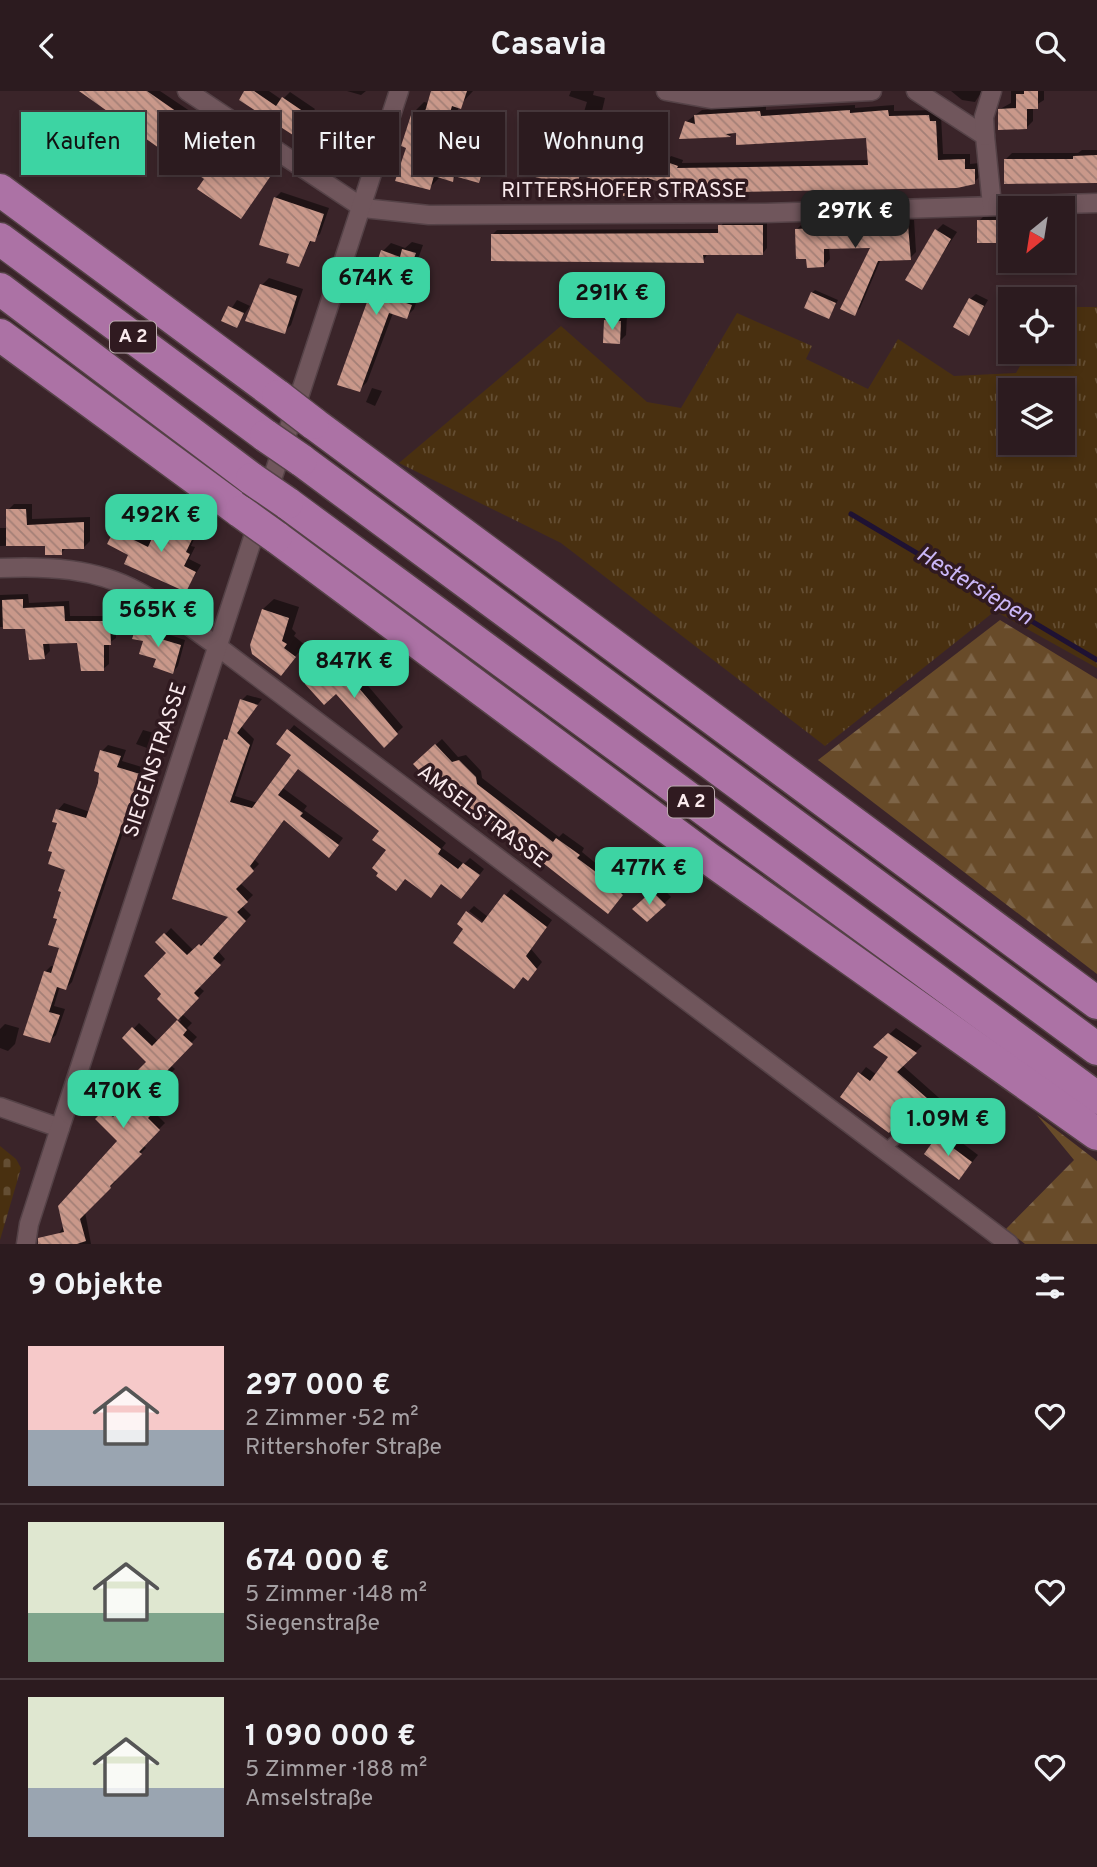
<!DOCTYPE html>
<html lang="de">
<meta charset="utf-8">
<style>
:root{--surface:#2c1b1f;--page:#342428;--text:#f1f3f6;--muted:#a6a1a4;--line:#48393d;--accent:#3dd4a3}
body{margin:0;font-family:Overpass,sans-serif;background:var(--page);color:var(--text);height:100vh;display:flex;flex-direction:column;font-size:26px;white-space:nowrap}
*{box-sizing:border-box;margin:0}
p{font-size:23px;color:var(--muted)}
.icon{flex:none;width:38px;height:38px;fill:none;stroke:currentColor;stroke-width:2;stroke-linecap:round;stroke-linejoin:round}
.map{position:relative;height:1153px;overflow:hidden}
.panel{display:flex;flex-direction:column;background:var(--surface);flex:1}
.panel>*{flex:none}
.guide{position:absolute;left:21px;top:21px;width:700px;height:63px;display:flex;gap:14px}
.needle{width:46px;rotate:210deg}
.fabs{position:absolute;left:998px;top:105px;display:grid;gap:14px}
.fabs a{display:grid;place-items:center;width:77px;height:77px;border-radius:0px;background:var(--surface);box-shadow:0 4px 10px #0003,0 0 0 2px var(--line);font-size:35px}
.price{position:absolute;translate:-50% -60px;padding:0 16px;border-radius:14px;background:var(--accent);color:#111;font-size:23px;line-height:46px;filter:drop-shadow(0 2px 4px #0008)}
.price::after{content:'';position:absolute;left:50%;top:42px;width:21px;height:16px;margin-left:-10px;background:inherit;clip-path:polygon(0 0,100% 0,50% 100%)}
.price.selected{background:#222;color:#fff}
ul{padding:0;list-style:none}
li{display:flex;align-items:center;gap:21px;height:175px;padding:0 28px}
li+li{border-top:2px solid var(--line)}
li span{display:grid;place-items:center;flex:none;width:196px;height:140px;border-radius:0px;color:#555}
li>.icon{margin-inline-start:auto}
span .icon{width:84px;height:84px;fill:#fffc;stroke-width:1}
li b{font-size:30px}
h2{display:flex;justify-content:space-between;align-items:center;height:84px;padding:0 28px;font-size:30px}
.chip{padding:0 24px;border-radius:0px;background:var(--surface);box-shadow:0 4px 10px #0003,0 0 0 2px var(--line);font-size:24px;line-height:63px}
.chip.selected{background:var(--accent);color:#111}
header{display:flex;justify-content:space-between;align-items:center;height:91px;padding:0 28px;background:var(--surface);font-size:32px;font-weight:700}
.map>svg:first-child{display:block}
.grass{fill:url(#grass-tufts);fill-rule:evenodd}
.forest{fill:url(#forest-firs)}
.cemetery{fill:url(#cemetery-stones)}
.shadow{fill:#0007}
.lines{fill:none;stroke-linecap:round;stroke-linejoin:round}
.stream{stroke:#1f1233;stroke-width:5}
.building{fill:url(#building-back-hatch)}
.lane-casing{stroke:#554247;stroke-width:12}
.street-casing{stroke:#554247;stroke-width:21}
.highway-casing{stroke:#554247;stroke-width:35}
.lane{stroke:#70565c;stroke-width:9}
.street{stroke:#70565c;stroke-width:18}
.highway{stroke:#ac72a5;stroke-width:32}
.highway-bridge-casing{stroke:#554247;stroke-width:35;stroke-linecap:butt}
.highway-bridge{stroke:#ac72a5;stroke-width:32}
.labels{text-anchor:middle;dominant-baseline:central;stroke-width:7;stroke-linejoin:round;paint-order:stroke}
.shield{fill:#301a20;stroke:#bdacb0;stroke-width:2}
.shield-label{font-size:19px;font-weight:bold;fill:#faeaed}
.street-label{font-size:21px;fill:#faeaed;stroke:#301a20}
.water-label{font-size:23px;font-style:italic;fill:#cab6f7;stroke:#301a20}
</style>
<header><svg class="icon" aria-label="back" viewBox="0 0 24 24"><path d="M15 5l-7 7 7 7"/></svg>Casavia<svg class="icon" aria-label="search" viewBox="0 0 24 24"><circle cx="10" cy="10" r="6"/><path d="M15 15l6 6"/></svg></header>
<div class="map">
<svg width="1097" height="1153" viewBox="0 0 1097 1153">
<defs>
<pattern id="grass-tufts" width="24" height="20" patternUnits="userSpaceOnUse" patternTransform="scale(1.75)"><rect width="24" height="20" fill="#493010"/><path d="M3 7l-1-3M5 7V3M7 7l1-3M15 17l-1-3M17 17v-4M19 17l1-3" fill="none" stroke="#644e33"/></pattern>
<pattern id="forest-firs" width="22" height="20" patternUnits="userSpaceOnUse" patternTransform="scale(1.75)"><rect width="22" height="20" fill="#684b29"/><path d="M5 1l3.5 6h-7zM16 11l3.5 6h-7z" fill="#7e6548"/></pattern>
<pattern id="cemetery-stones" width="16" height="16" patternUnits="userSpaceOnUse" patternTransform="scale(1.75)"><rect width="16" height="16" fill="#493010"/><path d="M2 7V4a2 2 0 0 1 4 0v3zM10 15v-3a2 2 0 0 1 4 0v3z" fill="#644e33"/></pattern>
<pattern id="building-back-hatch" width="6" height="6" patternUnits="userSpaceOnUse" patternTransform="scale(1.75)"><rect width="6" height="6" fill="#c9988a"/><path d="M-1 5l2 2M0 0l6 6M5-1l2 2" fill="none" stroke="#a37f76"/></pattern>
</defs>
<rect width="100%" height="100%" fill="#3a2429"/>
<path class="grass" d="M1062 216H1097V577L995 520 825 655 561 452 399 372 561 235 647 311 681 317 737 222 812 255 806 268 868 298 898 248 954 285 1016 282 1028 261H1062ZM1010 299H1062V352H1010Z"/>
<g class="forest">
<polygon points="1000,529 1097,588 1097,883 818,669"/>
<polygon points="1037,1024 1097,1070 1097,1153 1025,1153 1006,1138 1074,1069"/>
</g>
<polygon class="cemetery" points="0,1055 16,1068 21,1077 0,1149"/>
<g class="shadow">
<polygon points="82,0 160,0 218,39 206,56 229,72 242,56 275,79 241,126 200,76"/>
<polygon points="246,0 269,0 282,9 290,1 315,18 296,44"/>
<polygon points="347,0 366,0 361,4"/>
<polygon points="433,0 473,0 459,15 450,43 496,58 489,79 478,90 457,84 452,89 441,85 429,97 408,56 413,22 424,11 429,12"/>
<polygon points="571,0 594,0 593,4 605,7 602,20 596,25 584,21 587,11 569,5"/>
<polygon points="951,0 982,0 975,11 962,9"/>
<polygon points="1011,0 1044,0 1044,9 1033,16 1033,30 1026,37 1000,18 1011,12"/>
<polygon points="855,14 855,17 894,14 894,20 935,19 935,25 941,25 943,63 970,63 970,73 980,72 980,85 974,91 675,94 653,87 653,95 647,101 583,83 576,92 565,88 560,92 544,54 550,48 589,60 598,48 603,49 631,59 627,69 635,69 635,72 666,71 671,65 683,69 682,72 870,69 868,45 738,41 730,44 681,47 686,31 702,19 766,15 766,19"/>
<polygon points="336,21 358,28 349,59 342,66 329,28"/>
<polygon points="1082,59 1097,59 1097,91 1005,69 1012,62 1078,62"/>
<polygon points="281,101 329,117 320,143 312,149 298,174 291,162 275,107"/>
<polygon points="985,124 1005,124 1006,144 999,150 979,130"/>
<polygon points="886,125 881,136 890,127 914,129 916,161 910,167 881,168 860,217 854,223 873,155 829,156 830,168 824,175 808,166 797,138 803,132 843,130 848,126"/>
<polygon points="1062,127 1074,127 1074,154 1064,160 1064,169 1058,175 1025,175 1024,170 1062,170"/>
<polygon points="724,130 767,130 767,157 763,162 708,162 703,170 493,168 492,144 497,139 720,138"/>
<polygon points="943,133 957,141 921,196 936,140"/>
<polygon points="412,151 423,154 418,168 409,176 401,200 418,206 414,218 406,226 393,222 367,291 359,299 383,160 391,152 405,157"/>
<polygon points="269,187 303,198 291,234 284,241 262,194"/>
<polygon points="815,199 838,209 829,226 812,202"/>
<polygon points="976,203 988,209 969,243 970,208"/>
<polygon points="237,209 250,215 236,235 224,229"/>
<polygon points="612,223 627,224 626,244 619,251 605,230"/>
<polygon points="372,297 382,300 375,315 366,311"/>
<polygon points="14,413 32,413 32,428 90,426 90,450 84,456 67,456 61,462 47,453 0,455 0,437 8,437 8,419"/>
<polygon points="183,419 203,429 191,455 195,456 189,468 201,474 186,499 130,463 115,441 121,434 153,449 161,439 169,443"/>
<polygon points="28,503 29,512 69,510 70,525 115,525 116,547 109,552 109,573 103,578 78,550 49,551 50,560 44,566 27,536 0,536 0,504"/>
<polygon points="274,508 299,516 292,538 296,542 294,545 305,554 280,583 263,518"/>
<polygon points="144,529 157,533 155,539 185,549 178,575 173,581 158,567 139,534"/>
<polygon points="365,566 375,577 363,589 403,636 384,654 336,601 307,593 328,574 339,585 346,579 349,581"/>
<polygon points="247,604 262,608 241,635 254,648 235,705 258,712 294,664 289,640 294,634 446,752 442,757 464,773 470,767 484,778 467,800 388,759 382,739 298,676 283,697 307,715 304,719 343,747 334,759 285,728 254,768 259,773 240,792 253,804 242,815 251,824 218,860 225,868 198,895 204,900 182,923 192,932 187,937 197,946 170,974 175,978 153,1000 163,1010 153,1020 165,1032 143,1054 146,1057 114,1089 116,1090 85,1121 91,1153 61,1153 58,1144 120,1050 97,1028 112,1013 120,1022 143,999 149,971 125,947 139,932 159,951 181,929 159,908 164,903 169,862 158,851 171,837 194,860 206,849 208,850 231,825 225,649 230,644 242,609"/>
<polygon points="143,639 154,642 147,657 136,653"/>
<polygon points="442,648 458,666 466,664 481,680 482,687 559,746 563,742 584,757 582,761 627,798 614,815 518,756 488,728 415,673"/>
<polygon points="108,654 126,659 122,670 145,677 72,891 66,897 60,895 54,915 65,918 56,944 49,950 45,881 51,875 55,876 61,856 59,827 68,777 58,719 64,712 90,721 100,693 102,660"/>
<polygon points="660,794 671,806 647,829 635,818"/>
<polygon points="511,798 552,829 531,858 542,871 534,881 488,839 490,836 469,820 474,815 488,826"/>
<polygon points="5,933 19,937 15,953 8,960 0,957 0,938"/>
<polygon points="896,937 922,955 902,974 947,1014 932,1029 916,1013 842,1006 866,976 877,984 890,965 876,956"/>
<polygon points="945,1039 978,1064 965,1080 926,1062"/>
</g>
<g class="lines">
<polyline class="stream" points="851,423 1097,569"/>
</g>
<g class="building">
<polygon points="79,0 147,0 213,46 201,63 222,78 234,61 270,86 241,128 197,98 204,88 194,81 197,77 170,57 166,62"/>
<polygon points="244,0 254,0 276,15 282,6 310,25 296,46 239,9"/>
<polygon points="431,0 467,0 461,18 452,15 440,54 486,69 479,92 454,85 453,91 434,85 430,99 395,90 406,57 401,55 412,21 424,24"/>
<polygon points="1024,0 1038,0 1038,18 1027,18 1027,38 998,39 998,18 1016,17 1016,3 1024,3"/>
<polygon points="850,19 850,22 888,19 889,25 929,24 930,30 936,30 938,69 965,68 965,78 975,78 975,93 957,97 682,102 674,102 674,95 647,87 648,103 623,105 623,98 580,84 577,94 562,89 561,94 532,85 542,53 586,66 590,53 597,54 626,65 623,74 629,74 629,77 662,76 664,70 678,75 677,77 868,74 866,47 736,54 736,42 726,43 731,46 679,48 685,30 695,33 694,24 760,20 761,25"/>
<polygon points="328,27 352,35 342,68 317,60"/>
<polygon points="1097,64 1097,92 1004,93 1004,68 1073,68 1073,65"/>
<polygon points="274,106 324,123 315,151 310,150 299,176 286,172 289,163 259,154"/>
<rect x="977" y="129" width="23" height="23"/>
<polygon points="882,130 879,136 883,132 890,135 908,134 911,169 878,170 855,225 840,218 870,157 824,158 824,176 807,177 806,168 796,168 795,138 840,136 840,131"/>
<polygon points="718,134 763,134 763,164 703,164 704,172 491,170 491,143 718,142"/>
<polygon points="935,138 951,148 922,199 905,189"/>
<polygon points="402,158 416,162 410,178 404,176 394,208 412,214 407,228 389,222 360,301 337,294 371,200 368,199 381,159 400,166"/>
<polygon points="260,193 297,205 285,243 245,230"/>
<polygon points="811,201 836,212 829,228 804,217"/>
<polygon points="969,207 984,215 969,245 953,236"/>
<polygon points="228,215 244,222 237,237 221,230"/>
<polygon points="604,229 621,230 620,253 603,252"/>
<polygon points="6,418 26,418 27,434 84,431 84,458 62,458 62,464 45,464 45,455 6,455"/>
<polygon points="176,425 198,436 186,461 190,463 184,475 196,481 186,501 124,473 128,464 107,453 114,439 148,456 153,445 164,449"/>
<polygon points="23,508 23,517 64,515 65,530 110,530 111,554 104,554 104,580 81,580 77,552 43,553 45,568 29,569 25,538 3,538 2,509"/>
<polygon points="262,518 289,527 282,550 287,553 284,557 296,566 281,585 252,563 250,554"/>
<polygon points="137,533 153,538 151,545 181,554 173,583 153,576 156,568 139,563 143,550 132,548"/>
<polygon points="358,571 371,584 358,596 398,643 384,657 336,603 324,614 305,593 322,578 332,589 339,583 342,586"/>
<polygon points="240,608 258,614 237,642 250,654 230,711 252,717 291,664 276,653 287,638 441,758 438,763 458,778 463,772 480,784 461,808 441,793 431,807 405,788 396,800 376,785 378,782 372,777 386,759 372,749 379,740 298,678 278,704 303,722 300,725 339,754 329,767 284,729 250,775 254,780 236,798 248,811 237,821 246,830 213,867 221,874 194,902 199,907 178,929 157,908 161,903 144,885 166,862 155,851 164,842 187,864 199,853 201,855 228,826 172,808 224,648 227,649"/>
<polygon points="435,653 452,671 459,669 476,686 477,693 553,751 556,747 580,764 577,767 612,793 623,804 608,823 538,768 534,774 514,759 516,756 487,729 435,692 433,694 413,673"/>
<polygon points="100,659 121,665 117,676 140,683 66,899 57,896 49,921 60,924 50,952 23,944 44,880 51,882 59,857 48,854 57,828 53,827 61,801 58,800 65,779 48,773 52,761 48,760 57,732 52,731 56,718 86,727 98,692 99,682 94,680"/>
<polygon points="652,800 666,814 647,831 632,818"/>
<polygon points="504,803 547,836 526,865 537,878 528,890 523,886 514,898 453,852 463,838 457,833 466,820 482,832"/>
<polygon points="177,929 187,939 183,944 193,953 166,981 170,985 149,1007 158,1017 148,1027 160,1039 139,1061 142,1063 110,1095 111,1097 80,1128 86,1150 77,1153 38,1153 38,1147 64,1141 58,1115 117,1050 95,1028 105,1018 113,1026 140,999 129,988 146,971 122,947 132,936 152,955"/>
<polygon points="888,942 917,962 897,981 943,1021 932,1031 915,1014 900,1034 897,1032 889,1042 840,1006 858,981 870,990 888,966 873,956"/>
<polygon points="937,1045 972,1071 959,1089 924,1063"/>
</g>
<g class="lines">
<g class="lane-casing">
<polyline id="lane" points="885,1058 900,1045 921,1040"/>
</g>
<g class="street-casing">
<g id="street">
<polyline points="187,0 363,117 429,124 765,122 1097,112"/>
<polyline points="666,0 711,8 872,0"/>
<polyline points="916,0 985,45 992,114"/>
<polyline points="985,45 984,26 992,0"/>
<path d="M0 477C47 475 95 477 137 500 165 515 191 537 217 555L1009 1153"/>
<polyline points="0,1016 60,1037"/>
<polyline points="26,1153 29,1133 60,1037 399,0"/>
</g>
</g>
<g class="highway-casing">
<g id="highway">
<polyline points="0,99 278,305"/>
<polyline points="0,148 266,345"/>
<polyline points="0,198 252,388"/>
<polyline points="0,244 241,421"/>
<polyline points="313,332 1097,912"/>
<polyline points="301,369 1097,958"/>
<polyline points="287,412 1097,1007"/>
<polyline points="276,446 708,767 1097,1043"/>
</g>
</g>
<use href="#lane" class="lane"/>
<use href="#street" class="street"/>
<use href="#highway" class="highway"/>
<g class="highway-bridge-casing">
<g id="highway-bridge">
<polyline points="278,305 313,332"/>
<polyline points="266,345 301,369"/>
<polyline points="252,388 287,412"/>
<polyline points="241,421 276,446"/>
</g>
</g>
<use href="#highway-bridge" class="highway-bridge"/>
</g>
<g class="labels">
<g class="shield">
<rect x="110" y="230.5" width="46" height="31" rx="5"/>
<rect x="668" y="695.5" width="46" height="31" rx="5"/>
</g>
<g class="shield-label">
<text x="133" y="246">A 2</text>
<text x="691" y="711">A 2</text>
</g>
<g class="street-label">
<text x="624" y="100">RITTERSHOFER STRASSE</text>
<text transform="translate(156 669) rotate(-72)">SIEGENSTRASSE</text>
<text transform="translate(482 726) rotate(37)">AMSELSTRASSE</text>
</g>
<g class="water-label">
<text transform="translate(974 496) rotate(31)">Hestersiepen</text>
</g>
</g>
</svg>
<div class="fabs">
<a><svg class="needle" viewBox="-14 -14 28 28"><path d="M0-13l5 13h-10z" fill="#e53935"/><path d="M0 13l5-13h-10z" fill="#a6a1a4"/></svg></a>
<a><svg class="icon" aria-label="locate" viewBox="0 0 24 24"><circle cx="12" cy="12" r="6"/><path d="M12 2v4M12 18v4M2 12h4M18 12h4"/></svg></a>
<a><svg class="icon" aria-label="layers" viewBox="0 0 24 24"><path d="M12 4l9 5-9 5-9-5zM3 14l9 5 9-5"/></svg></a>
</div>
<b class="price selected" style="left:855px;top:159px">297K €</b>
<b class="price" style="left:376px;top:226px">674K €</b>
<b class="price" style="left:612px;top:241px">291K €</b>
<b class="price" style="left:161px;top:463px">492K €</b>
<b class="price" style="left:158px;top:558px">565K €</b>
<b class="price" style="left:354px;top:609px">847K €</b>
<b class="price" style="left:649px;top:816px">477K €</b>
<b class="price" style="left:123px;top:1039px">470K €</b>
<b class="price" style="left:948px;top:1067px">1.09M €</b>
<div class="guide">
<a class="chip selected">Kaufen</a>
<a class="chip">Mieten</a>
<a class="chip">Filter</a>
<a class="chip">Neu</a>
<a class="chip">Wohnung</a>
</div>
</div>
<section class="panel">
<h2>9 Objekte<svg class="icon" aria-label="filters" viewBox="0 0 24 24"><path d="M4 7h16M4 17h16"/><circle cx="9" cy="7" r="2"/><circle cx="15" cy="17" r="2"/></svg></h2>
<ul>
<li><span style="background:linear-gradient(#f6c9c9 60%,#9aa5b1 0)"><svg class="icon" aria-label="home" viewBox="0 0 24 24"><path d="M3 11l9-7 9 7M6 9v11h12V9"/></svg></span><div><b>297 000 €</b><p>2 Zimmer · 52 m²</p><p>Rittershofer Straße</p></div><svg class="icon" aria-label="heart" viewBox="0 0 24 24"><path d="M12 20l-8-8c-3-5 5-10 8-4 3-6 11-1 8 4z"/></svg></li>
<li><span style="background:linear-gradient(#dfe7d0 65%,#7fa58c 0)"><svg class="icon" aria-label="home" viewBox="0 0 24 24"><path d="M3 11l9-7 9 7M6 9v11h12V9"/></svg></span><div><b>674 000 €</b><p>5 Zimmer · 148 m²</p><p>Siegenstraße</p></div><svg class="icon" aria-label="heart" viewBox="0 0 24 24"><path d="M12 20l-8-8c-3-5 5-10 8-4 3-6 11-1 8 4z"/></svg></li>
<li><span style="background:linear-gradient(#dfe7d0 65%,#9aa5b1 0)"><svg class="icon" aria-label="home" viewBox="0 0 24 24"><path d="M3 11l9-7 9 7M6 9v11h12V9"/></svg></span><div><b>1 090 000 €</b><p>5 Zimmer · 188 m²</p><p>Amselstraße</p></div><svg class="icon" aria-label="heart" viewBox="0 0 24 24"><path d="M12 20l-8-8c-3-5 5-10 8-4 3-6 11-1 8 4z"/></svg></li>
</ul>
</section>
